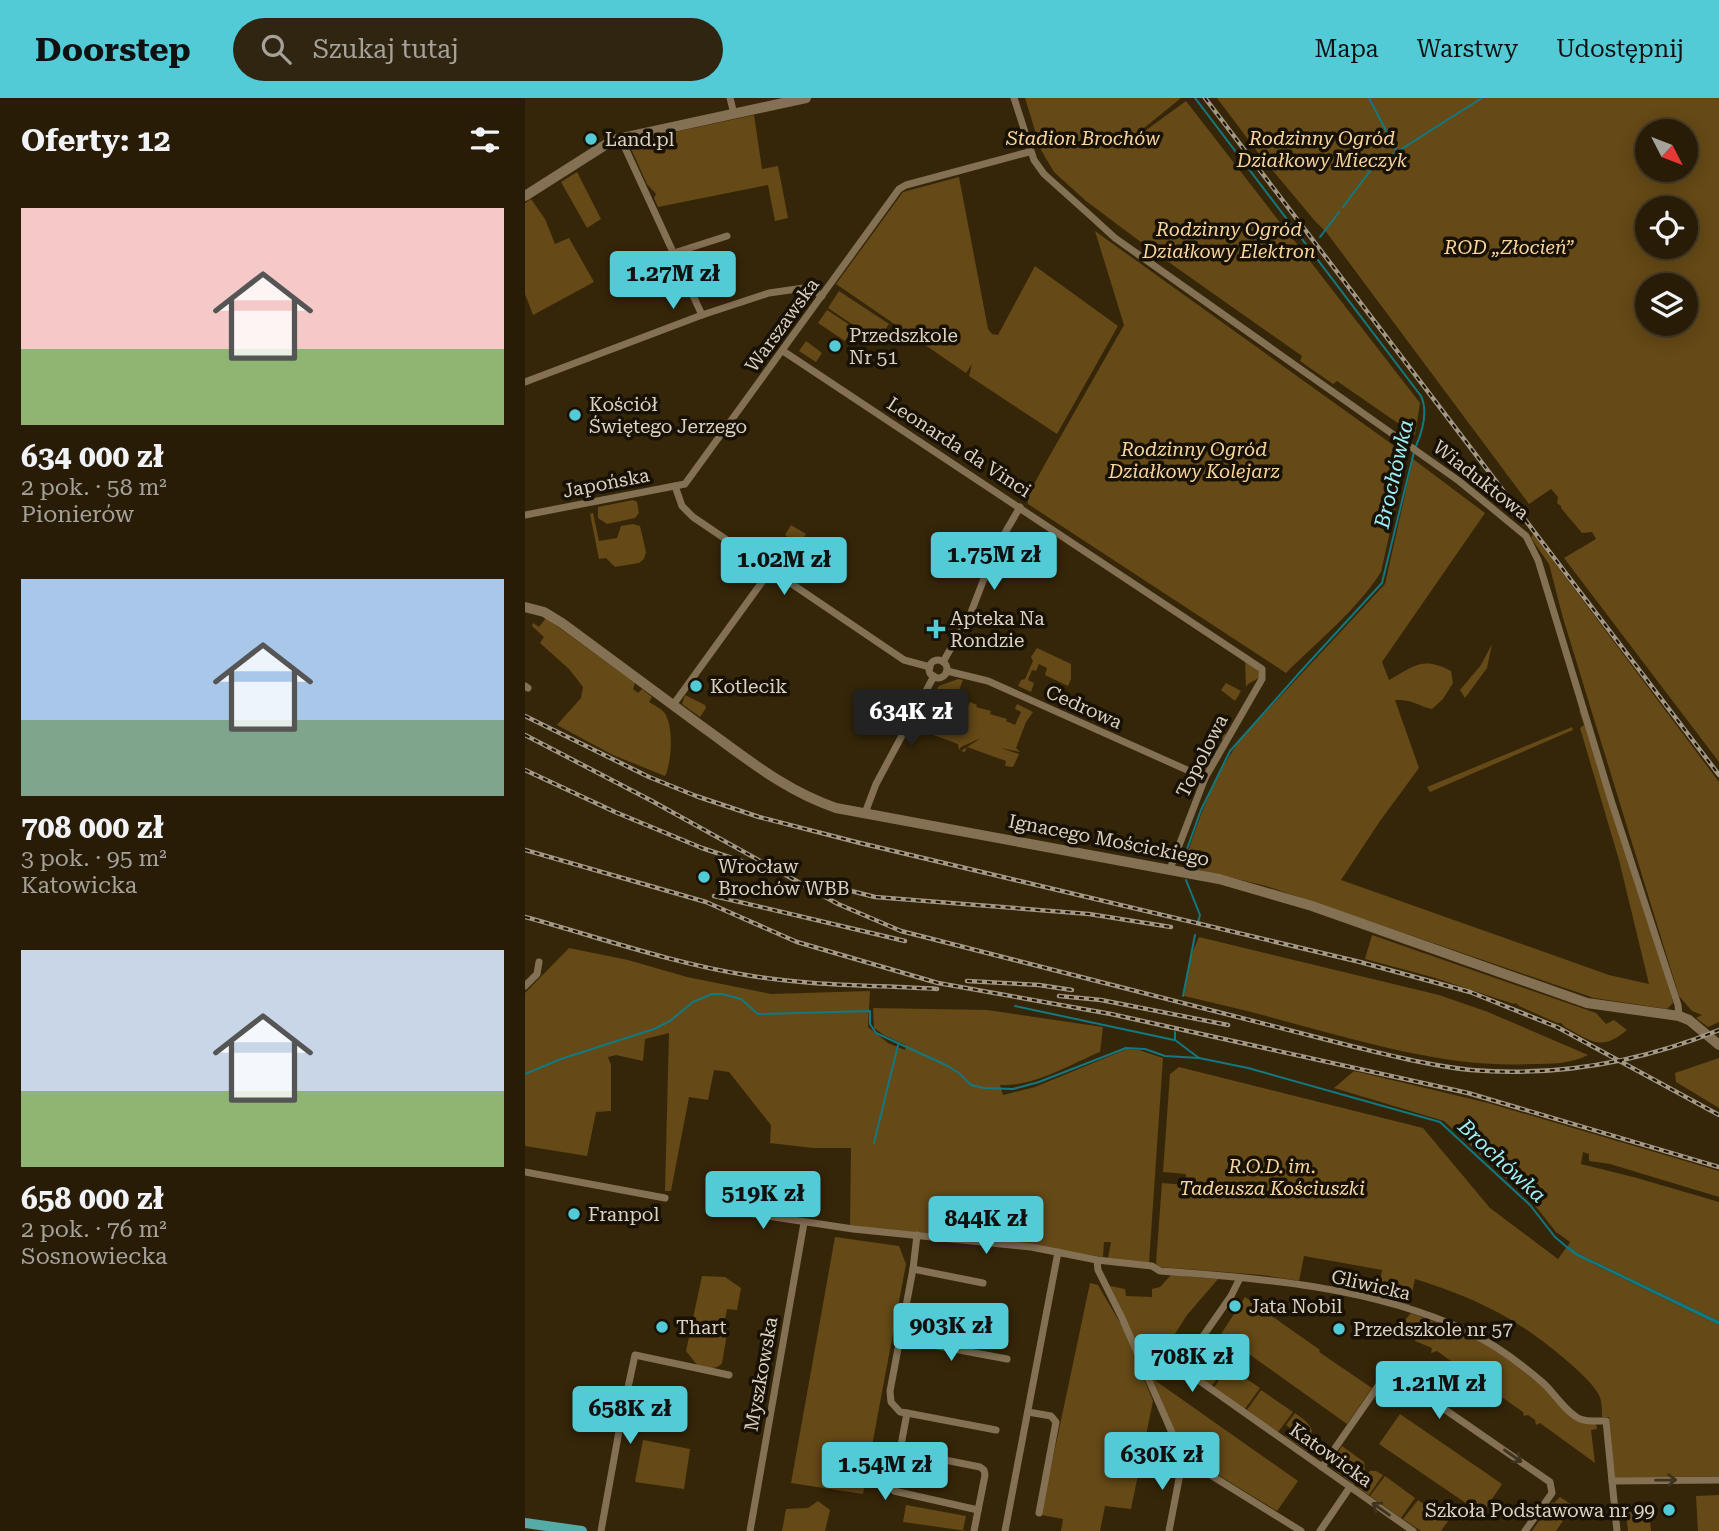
<!DOCTYPE html>
<html lang="pl">
<meta charset="utf-8">
<style>
:root{--surface:#281c07;--page:#302511;--text:#f1f3f6;--muted:#a5a19b;--line:#443a28;--accent:#52cbd7}
body{margin:0;font-family:"Roboto Serif",serif;background:var(--page);color:var(--text);height:100vh;display:flex;flex-direction:column;font-size:26px;white-space:nowrap}
*{box-sizing:border-box;margin:0}
p{font-size:23px;color:var(--muted)}
.icon{flex:none;width:38px;height:38px;fill:none;stroke:currentColor;stroke-width:2;stroke-linecap:round;stroke-linejoin:round}
.map{position:relative;flex:1;overflow:hidden}
.details{display:flex;flex-direction:column;background:var(--surface);width:525px}
.details>*{flex:none}
.needle{width:46px;rotate:132deg}
.tools{position:absolute;left:1110px;top:21px;display:grid;gap:14px}
.tools a{display:grid;place-items:center;width:63px;height:63px;border-radius:50%;background:var(--surface);box-shadow:0 4px 18px #0003,0 0 0 2px var(--line);font-size:35px}
.price{position:absolute;translate:-50% -60px;padding:0 16px;border-radius:7px;background:var(--accent);color:#111;font-size:23px;line-height:46px;filter:drop-shadow(0 2px 4px #0008)}
.price::after{content:'';position:absolute;left:50%;top:42px;width:21px;height:16px;margin-left:-10px;background:inherit;clip-path:polygon(0 0,100% 0,50% 100%)}
.price.current{background:#222;color:#fff}
ul{padding:0;list-style:none}
li{display:grid;align-content:center;gap:14px;height:371px;padding:0 21px}
li span{display:grid;place-items:center;height:217px;border-radius:0px;color:#555}
li>.icon{margin-inline-start:auto}
span .icon{width:126px;height:126px;fill:#fffc;stroke-width:1}
li b{font-size:30px}
h2{display:flex;justify-content:space-between;align-items:center;height:84px;padding:0 21px;font-size:30px}
header{display:flex;align-items:center;gap:42px;box-sizing:border-box;height:98px;padding:0 35px;background:var(--accent);color:#111}
header strong{font-size:33px}
nav{display:flex;gap:38px;margin-inline-start:auto;font-size:24px}
.search{width:490px;height:63px;background:var(--page);display:flex;align-items:center;gap:18px;box-sizing:border-box;padding:0 24px;border-radius:38px;color:var(--muted);font-size:26px}
main{display:flex;flex:1;min-height:0}
.map>svg:first-child{display:block}
.green{fill:#654916;fill-rule:evenodd}
.water{fill:#117981}
.lines{fill:none;stroke-linecap:round;stroke-linejoin:round}
.stream{stroke:#117981;stroke-width:2}
.street{stroke:#847154;stroke-width:7}
.secondary{stroke:#847154;stroke-width:10}
.primary{stroke:#56aba7;stroke-width:10}
.rail-casing{stroke:#a49884;stroke-width:4.5}
.rail{stroke:#181106;stroke-width:2;stroke-dasharray:5;stroke-linecap:butt}
.oneway{stroke:#3e3321}
.poi-dot{fill:#52cbd7;stroke:#181106;stroke-width:2.5}
.labels{text-anchor:middle;dominant-baseline:central;stroke-width:7;stroke-linejoin:round;paint-order:stroke}
.park-label{font-size:19px;font-style:italic;fill:#fad69e;stroke:#181106}
.poi-label{font-size:19px;fill:#dcd2c2;stroke:#181106;text-anchor:start}
.street-label{font-size:19px;fill:#dcd2c2;stroke:#181106}
.water-label{font-size:21px;font-style:italic;fill:#9df1fa;stroke:#181106}
</style>
<header>
<strong>Doorstep</strong>
<div class="search"><svg class="icon" aria-label="search" viewBox="0 0 24 24"><circle cx="10" cy="10" r="6"/><path d="M15 15l6 6"/></svg>Szukaj tutaj</div>
<nav><a>Mapa</a><a>Warstwy</a><a>Udostępnij</a></nav>
</header>
<main>
<section class="details">
<h2>Oferty: 12<svg class="icon" aria-label="filters" viewBox="0 0 24 24"><path d="M4 7h16M4 17h16"/><circle cx="9" cy="7" r="2"/><circle cx="15" cy="17" r="2"/></svg></h2>
<ul>
<li><span style="background:linear-gradient(#f6c9c9 65%,#8fb573 0)"><svg class="icon" aria-label="home" viewBox="0 0 24 24"><path d="M3 11l9-7 9 7M6 9v11h12V9"/></svg></span><div><b>634 000 zł</b><p>2 pok. · 58 m²</p><p>Pionierów</p></div></li>
<li><span style="background:linear-gradient(#a9c7e8 65%,#7fa58c 0)"><svg class="icon" aria-label="home" viewBox="0 0 24 24"><path d="M3 11l9-7 9 7M6 9v11h12V9"/></svg></span><div><b>708 000 zł</b><p>3 pok. · 95 m²</p><p>Katowicka</p></div></li>
<li><span style="background:linear-gradient(#c9d6e8 65%,#8fb573 0)"><svg class="icon" aria-label="home" viewBox="0 0 24 24"><path d="M3 11l9-7 9 7M6 9v11h12V9"/></svg></span><div><b>658 000 zł</b><p>2 pok. · 76 m²</p><p>Sosnowiecka</p></div></li>
</ul>
</section>
<div class="map">
<svg width="1194" height="1433" viewBox="0 0 1194 1433">
<rect width="100%" height="100%" fill="#362609"/>
<g class="green">
<polygon points="500,0 656,0 608,39 609,41 661,3 895,305 890,337 812,283 808,286 775,263 777,258 625,151 561,103 529,74 516,52"/>
<path d="M692 0H1194V664L1039 460 1071 441 1067 434 1057 435 1036 410V408L1032 405 1033 399 1026 391 1004 406 802 135 790 123 734 56ZM1122 33H1160V72H1122ZM1122 110H1160V149H1122ZM1122 187H1160V226H1122Z"/>
<polygon points="229,17 237,71 253,68 263,120 250,123 243,87 133,109 129,100 131,96 122,86 103,44"/>
<polygon points="52,74 76,121 62,130 36,84"/>
<polygon points="434,79 463,231 467,236 473,237 510,168 593,228 532,336 444,278 447,266 441,275 311,186 378,94"/>
<polygon points="6,101 20,121 30,146 44,140 69,184 8,217 0,196 0,105"/>
<path d="M570 133 882 357 856 474C831 513 794 542 761 575L503 406 502 399 520 366 599 227Z"/>
<polygon points="314,193 364,226 352,243 303,210"/>
<polygon points="302,212 328,229 320,243 293,225"/>
<polygon points="281,243 297,255 291,264 274,253"/>
<path d="M888 361 960 415 857 564 864 582C890 568 897 558 926 573L928 585 918 601 907 611C891 607 888 601 870 602L894 670 855 723 816 782 1084 877 1124 886 1094 762 1055 630 1059 627 1054 612 1057 611 1147 900 1148 905 1142 911 1069 900 741 788 662 769 659 766C673 722 688 680 715 642L860 486Z"/>
<polygon points="108,402 112,404 114,415 110,420 82,426 73,420 73,409"/>
<polygon points="68,415 74,443 92,440 96,428 108,426 115,428 121,454 119,461 114,465 90,469 81,460 74,461 65,416"/>
<polygon points="266,427 281,436 274,447 260,437"/>
<polygon points="1008,436 1194,684 1194,924 1183,929 1171,920 1177,917 1167,913 1154,898 1038,520 1024,466 1006,440"/>
<path d="M21 520 110 585 108 591 113 595 117 591 127 599 124 604C129 607 135 610 139 614 149 627 147 664 140 678L88 657 32 627 56 600 58 589 44 571 15 545 19 539 7 528 8 525 14 529Z"/>
<polygon points="967,546 962,570 940,600 935,592 956,567"/>
<polygon points="512,550 546,566 546,581 543,588 520,577 522,570 514,566 511,573 507,572 503,582 509,585 506,594 493,588 496,582 500,581 508,563 506,559"/>
<polygon points="720,560 733,570 734,580 723,586 721,589"/>
<polygon points="433,581 438,582 432,597 424,600 410,593 414,588"/>
<polygon points="701,585 716,593 710,603 696,592"/>
<polygon points="160,597 180,607 181,610 175,619 157,606"/>
<polygon points="445,604 452,607 451,609 466,613 465,616 482,621 481,623 490,627 496,614 490,611 492,606 508,614 501,624 491,650 495,654 476,650 494,656 488,669 480,668 481,663 442,649 440,654 436,653 456,640 436,649 434,652 433,646 403,635 403,622 413,626 420,610 437,618"/>
<polygon points="1047,629 1048,632 905,694 902,689"/>
<polygon points="699,630 697,634 701,636 698,642 693,640 684,655 688,658 681,671 672,673"/>
<path d="M847 837 1071 915 1081 926 1089 922 1102 932C1076 954 1066 943 1040 929L1036 925H1032L994 908 991 905 989 906 907 879 840 861Z"/>
<path d="M674 839 914 897 963 914 1063 957C1045 966 1026 966 1006 966 926 970 850 947 774 927 736 916 698 907 659 898L665 860Z"/>
<path d="M44 850 103 862 162 879 246 896 345 893 343 929 363 945 380 952 381 947 359 937 349 930 348 910 462 912 578 929 575 954C544 967 508 989 475 987L478 997 510 989 602 951 614 952 638 960 624 1165 583 1160 586 1144H579L578 1159 462 1141 325 1128 326 1050H288L245 1045 246 1027 204 974 189 972 183 1002 164 999 146 1093H140L144 935 120 941 118 963 91 957 83 959 86 967V1013L71 1014 62 1058 0 1048V895Z"/>
<polygon points="1194,960 1194,1010 1151,984 1150,975"/>
<path d="M654 969 898 1030 965 1110 1033 1161 1041 1150 1068 1166 1194 1227V1378L1090 1380 1084 1319H1077C1077 1312 1077 1303 1074 1297 1067 1284 1052 1272 1041 1262 994 1221 949 1199 890 1181L884 1208 852 1199 857 1172 779 1158 774 1183 737 1177 634 1169 631 1165 637 1085 660 1087 661 1076 638 1074 645 976Z"/>
<polygon points="829,973 963,1005 1194,1073 1194,1099 1085,1066 1064,1063 1064,1056 1058,1054 1056,1066 1112,1080 1194,1104 1194,1223 1054,1156 1043,1148 1045,1144 1031,1134 1008,1105 919,1023 809,990"/>
<polygon points="310,1139 374,1148 381,1166 338,1396 266,1385"/>
<polygon points="646,1177 693,1181 662,1217 631,1266 625,1265 621,1271 585,1188 600,1191 601,1198 627,1199 627,1191 635,1189"/>
<path d="M177 1178 200 1179 216 1190 212 1212 202 1211 200 1222 204 1224 197 1265C191 1273 182 1269 173 1268L161 1253Z"/>
<polygon points="565,1185 573,1187 598,1230 628,1303 606,1411 580,1408 575,1433 536,1433 538,1421 516,1417"/>
<polygon points="720,1199 795,1252 794,1254 847,1290 822,1326 696,1236"/>
<polygon points="886,1215 949,1239 987,1263 1013,1284 1045,1317 1071,1326 1072,1331 1066,1332 1070,1365 1015,1325 1011,1327 1010,1322 1003,1317 999,1318 998,1314 955,1284 950,1285 927,1269 930,1266 912,1253 906,1255 907,1250 890,1243 891,1239 884,1234 878,1235 879,1231 875,1228"/>
<polygon points="672,1250 701,1267 687,1288 664,1272 663,1263"/>
<polygon points="704,1269 735,1290 720,1311 689,1289"/>
<polygon points="628,1281 773,1383 752,1413 659,1356"/>
<polygon points="736,1292 768,1314 753,1334 722,1312"/>
<path d="M770 1315C787 1327 792 1332 782 1353L760 1338 765 1330 761 1327Z"/>
<polygon points="875,1316 977,1386 957,1416 854,1346"/>
<polygon points="118,1342 165,1351 159,1391 110,1384"/>
<polygon points="817,1348 839,1364 840,1372 829,1387 805,1368"/>
<polygon points="845,1373 851,1373 858,1377 844,1397 832,1389"/>
<polygon points="860,1378 890,1400 876,1420 845,1398"/>
<polygon points="1194,1397 1194,1433 1173,1433 1171,1398"/>
<polygon points="1035,1399 1047,1407 1047,1410 1031,1433 1007,1433 1027,1404 1029,1405"/>
<polygon points="893,1402 923,1423 916,1433 896,1433 878,1421"/>
<polygon points="293,1403 305,1412 300,1433 257,1433 261,1411 283,1410"/>
<polygon points="1123,1405 1126,1433 1103,1433 1100,1408"/>
<polygon points="381,1407 441,1418 438,1432 442,1433 378,1424"/>
</g>
<polygon class="water" points="1043,1148 1054,1156 1194,1223 1194,1227 1052,1158 1041,1150"/>
<g class="lines">
<g class="stream">
<path d="M670 0 896 298C903 313 897 334 891 348"/>
<polyline points="844,0 871,52"/>
<polyline points="818,109 848,69 957,0"/>
<polyline points="795,139 814,114"/>
<polyline points="657,765 676,712 705,653 776,573 857,485 889,354"/>
<polyline points="661,782 675,817 673,824"/>
<polyline points="658,898 670,837"/>
<polyline points="490,908 649,942"/>
<polyline points="650,934 650,942 674,960 723,970 915,1024 1005,1107 1030,1139 1043,1150"/>
<polyline points="0,976 36,961 129,931 145,923 168,904 187,896 197,896 216,901 233,916 345,913 345,926 351,935 421,967 434,975 446,987 459,990 488,991 514,984 601,950 620,951 640,958 674,960"/>
<polyline points="349,1045 373,947"/>
</g>
<g class="street">
<polyline points="205,0 209,16"/>
<polyline points="489,0 509,62 519,76 567,119 590,140 934,383 1001,438 1013,462 1086,702 1153,907 1154,918"/>
<polyline points="95,39 177,217"/>
<polyline points="149,155 202,138"/>
<polyline points="258,253 737,571 737,581 680,680 645,771"/>
<polyline points="0,284 177,217 244,195 279,190 286,191 297,198"/>
<polyline points="150,388 157,408 168,419 379,562 405,569"/>
<polyline points="0,417 160,386 374,91 381,87 504,54"/>
<circle cx="413" cy="571" r="9"/>
<polyline points="418,564 445,517 470,452 495,409"/>
<polyline points="422,573 463,583 680,680"/>
<polyline points="0,588 3,590"/>
<polyline points="148,607 245,473"/>
<polyline points="340,715 351,686 409,578"/>
<polyline points="0,888 12,876 14,864"/>
<polyline points="0,1074 140,1100"/>
<path d="M202 1112 328 1131 506 1149 572 1162 627 1168 635 1173C737 1180 848 1189 942 1233 969 1246 994 1264 1017 1284 1029 1294 1040 1314 1055 1321 1063 1324 1072 1323 1081 1323L1092 1433"/>
<polyline points="392,1137 388,1171 365,1293 366,1304 375,1314 382,1315 471,1332"/>
<polyline points="572,1162 573,1172 597,1220 658,1360 776,1433"/>
<polyline points="388,1171 458,1185"/>
<polyline points="715,1180 706,1198 660,1264 659,1272 888,1433"/>
<polyline points="376,1241 482,1261"/>
<polyline points="503,1314 526,1318 531,1324 514,1415"/>
<polyline points="382,1315 368,1390 369,1393 453,1412"/>
<polyline points="375,1353 455,1369 459,1372 460,1377 449,1433"/>
<polyline points="797,1369 858,1281 863,1277 870,1277 1025,1384 1027,1395 1000,1433"/>
<polyline points="1087,1383 1194,1382"/>
<polyline points="76,1433 96,1322 110,1257 204,1277"/>
<polyline points="225,1433 279,1125"/>
<polyline points="480,1433 533,1154"/>
<polyline points="644,1433 658,1360"/>
<polyline points="795,1433 825,1389"/>
</g>
<g class="secondary">
<polyline points="0,98 88,42 281,0"/>
<path d="M0 509 19 514 37 525C83 559 129 593 175 627 220 659 258 692 311 710L694 781 787 808 1062 905 1154 918 1164 922 1194 947"/>
</g>
<polyline class="primary" points="0,1425 57,1433"/>
<g class="rail-casing">
<g id="rail">
<polyline points="680,0 1194,677"/>
<polyline points="0,618 124,679 171,698 234,719 335,745 835,864 945,894 1032,929 1194,1017"/>
<path d="M0 637 127 703 313 806 376 833 830 949C868 958 907 968 946 972 1031 979 1115 964 1194 932"/>
<polyline points="0,672 90,714 177,750 228,767"/>
<polyline points="0,752 181,804 272,844 413,885 586,916 943,995 1194,1069"/>
<polyline points="283,782 350,799 564,816 646,829"/>
<polyline points="189,798 380,843"/>
<path d="M0 819C73 839 146 865 221 877 284 888 348 887 412 891"/>
<polyline points="442,883 514,887 547,892"/>
<polyline points="534,898 576,902 703,927"/>
</g>
</g>
<use href="#rail" class="rail"/>
</g>
<defs><path id="oneway-shaft" d="M-6 0H5M1.5-3L5.5 0L1.5 3" fill="none" stroke-width="1.6" stroke-linecap="round" stroke-linejoin="round" transform="scale(1.75)"/></defs>
<g class="oneway">
<use href="#oneway-shaft" transform="translate(988 1358) rotate(35)"/>
<use href="#oneway-shaft" transform="translate(1141 1382) rotate(-1)"/>
<use href="#oneway-shaft" transform="translate(856 1411) rotate(-145)"/>
</g>
<g class="poi-dot">
<circle cx="66" cy="41" r="7"/>
<circle cx="310" cy="248" r="7"/>
<circle cx="50" cy="317" r="7"/>
<path d="M407.5 520.5h7v7h7v7h-7v7h-7v-7h-7v-7h7z"/>
<circle cx="171" cy="588" r="7"/>
<circle cx="179" cy="779" r="7"/>
<circle cx="49" cy="1116" r="7"/>
<circle cx="710" cy="1208" r="7"/>
<circle cx="137" cy="1229" r="7"/>
<circle cx="814" cy="1231" r="7"/>
<circle cx="1144" cy="1412" r="7"/>
</g>
<g class="labels">
<g class="park-label">
<text x="558" y="40">Stadion Brochów</text>
<text x="797" y="40">Rodzinny Ogród<tspan x="797" dy="22">Działkowy Mieczyk</tspan></text>
<text x="704" y="131">Rodzinny Ogród<tspan x="704" dy="22">Działkowy Elektron</tspan></text>
<text x="984" y="149">ROD „Złocień”</text>
<text x="669" y="351">Rodzinny Ogród<tspan x="669" dy="22">Działkowy Kolejarz</tspan></text>
<text x="747" y="1068">R.O.D. im.<tspan x="747" dy="22">Tadeusza Kościuszki</tspan></text>
</g>
<g class="poi-label">
<text x="80" y="41">Land.pl</text>
<text x="324" y="237">Przedszkole<tspan x="324" dy="22">Nr 51</tspan></text>
<text x="64" y="306">Kościół<tspan x="64" dy="22">Świętego Jerzego</tspan></text>
<text x="425" y="520">Apteka Na<tspan x="425" dy="22">Rondzie</tspan></text>
<text x="185" y="588">Kotlecik</text>
<text x="193" y="768">Wrocław<tspan x="193" dy="22">Brochów WBB</tspan></text>
<text x="63" y="1116">Franpol</text>
<text x="724" y="1208">Jata Nobil</text>
<text x="151" y="1229">Thart</text>
<text x="828" y="1231">Przedszkole nr 57</text>
<text x="1130" y="1412" text-anchor="end">Szkoła Podstawowa nr 99</text>
</g>
<g class="street-label">
<text transform="translate(257 227) rotate(-54)">Warszawska</text>
<text transform="translate(434 349) rotate(33)">Leonarda da Vinci</text>
<text transform="translate(956 382) rotate(38)">Wiaduktowa</text>
<text transform="translate(81 385) rotate(-11)">Japońska</text>
<text transform="translate(559 609) rotate(24)">Cedrowa</text>
<text transform="translate(677 658) rotate(-63)">Topolowa</text>
<text transform="translate(584 742) rotate(11)">Ignacego Mościckiego</text>
<text transform="translate(846 1187) rotate(13)">Gliwicka</text>
<text transform="translate(236 1276) rotate(-80)">Myszkowska</text>
<text transform="translate(806 1357) rotate(35)">Katowicka</text>
</g>
<g class="water-label">
<text transform="translate(869 376) rotate(-77)">Brochówka</text>
<text transform="translate(977 1063) rotate(43)">Brochówka</text>
</g>
</g>
</svg>
<div class="tools">
<a><svg class="needle" viewBox="-14 -14 28 28"><path d="M0-13l5 13h-10z" fill="#e53935"/><path d="M0 13l5-13h-10z" fill="#a5a19b"/></svg></a>
<a><svg class="icon" aria-label="locate" viewBox="0 0 24 24"><circle cx="12" cy="12" r="6"/><path d="M12 2v4M12 18v4M2 12h4M18 12h4"/></svg></a>
<a><svg class="icon" aria-label="layers" viewBox="0 0 24 24"><path d="M12 4l9 5-9 5-9-5zM3 14l9 5 9-5"/></svg></a>
</div>
<b class="price" style="left:148px;top:213px">1.27M zł</b>
<b class="price" style="left:469px;top:494px">1.75M zł</b>
<b class="price" style="left:259px;top:499px">1.02M zł</b>
<b class="price current" style="left:386px;top:651px">634K zł</b>
<b class="price" style="left:238px;top:1133px">519K zł</b>
<b class="price" style="left:461px;top:1158px">844K zł</b>
<b class="price" style="left:426px;top:1265px">903K zł</b>
<b class="price" style="left:667px;top:1296px">708K zł</b>
<b class="price" style="left:914px;top:1323px">1.21M zł</b>
<b class="price" style="left:105px;top:1348px">658K zł</b>
<b class="price" style="left:637px;top:1394px">630K zł</b>
<b class="price" style="left:360px;top:1404px">1.54M zł</b>
</div>
</main>
